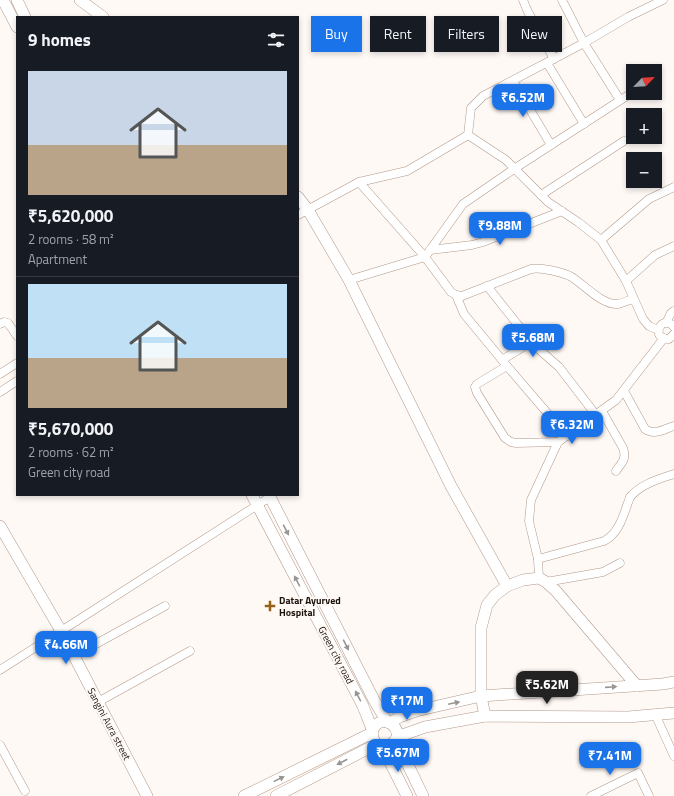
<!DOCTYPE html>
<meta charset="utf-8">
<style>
:root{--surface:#171b24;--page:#20242c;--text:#f1f3f6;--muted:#9ea1a6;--line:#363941;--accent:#1a73e8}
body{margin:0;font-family:"Titillium Web",sans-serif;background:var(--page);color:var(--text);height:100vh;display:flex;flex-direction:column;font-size:15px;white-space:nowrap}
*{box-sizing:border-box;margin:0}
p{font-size:13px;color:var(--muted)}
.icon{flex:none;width:22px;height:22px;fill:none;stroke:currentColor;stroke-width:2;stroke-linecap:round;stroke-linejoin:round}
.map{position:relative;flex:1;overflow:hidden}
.drawer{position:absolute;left:16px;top:16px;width:283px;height:480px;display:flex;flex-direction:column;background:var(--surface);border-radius:0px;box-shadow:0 2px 6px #0003}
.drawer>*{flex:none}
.top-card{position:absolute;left:311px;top:16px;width:303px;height:36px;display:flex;gap:8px}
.needle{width:26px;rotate:65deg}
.buttons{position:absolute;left:626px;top:64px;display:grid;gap:8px}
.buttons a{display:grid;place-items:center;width:36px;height:36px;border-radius:0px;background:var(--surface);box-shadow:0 2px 6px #0003;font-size:20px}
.price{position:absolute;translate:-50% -34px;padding:0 9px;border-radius:8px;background:var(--accent);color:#fff;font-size:13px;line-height:26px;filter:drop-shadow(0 1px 2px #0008)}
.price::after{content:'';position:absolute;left:50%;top:24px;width:12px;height:9px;margin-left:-6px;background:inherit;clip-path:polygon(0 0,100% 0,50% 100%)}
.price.selected{background:#222;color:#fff}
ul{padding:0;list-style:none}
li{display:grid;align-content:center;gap:8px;height:212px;padding:0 12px}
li+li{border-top:1px solid var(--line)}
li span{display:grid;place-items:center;height:124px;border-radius:0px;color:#555}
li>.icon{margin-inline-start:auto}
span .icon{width:72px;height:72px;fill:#fffc;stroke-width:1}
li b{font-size:17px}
h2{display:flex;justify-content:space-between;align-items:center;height:48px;padding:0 12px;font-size:17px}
.chip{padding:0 14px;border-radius:0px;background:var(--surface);box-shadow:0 2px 6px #0003;font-size:14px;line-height:36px}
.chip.selected{background:var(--accent);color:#fff}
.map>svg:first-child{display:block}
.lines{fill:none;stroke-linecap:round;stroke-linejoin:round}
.minor-casing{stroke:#b19888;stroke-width:9}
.tertiary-casing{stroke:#b19888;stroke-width:12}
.minor{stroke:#fff;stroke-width:8}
.tertiary{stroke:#fff;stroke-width:11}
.oneway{fill:#999592}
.poi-dot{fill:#956116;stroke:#fff9f6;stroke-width:1.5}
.labels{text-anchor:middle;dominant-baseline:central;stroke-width:4;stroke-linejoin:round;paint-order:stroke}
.poi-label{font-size:10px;font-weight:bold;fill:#1c130d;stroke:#fff9f6;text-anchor:start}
.street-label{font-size:10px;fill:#1c130d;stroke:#fff9f6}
</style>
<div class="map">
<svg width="674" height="796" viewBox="0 0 674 796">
<rect width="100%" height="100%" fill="#fff9f6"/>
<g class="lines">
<g class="minor-casing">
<g id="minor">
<polyline points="523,0 528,12 554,59"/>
<polyline points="562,0 584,43 620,100"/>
<polyline points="547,63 584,124"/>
<polyline points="513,81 551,145"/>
<polyline points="468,135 506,160 548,202 578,222 601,240 626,281 643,319 649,326 658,330"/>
<path d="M359 182 425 257 451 292 456 295 462 296 531 269C541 267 561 272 570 276 584 284 601 305 618 304 623 303 629 300 633 299"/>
<polyline points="541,195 624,141"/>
<polyline points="298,215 359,182 407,171 468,135 471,108 483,96 584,43 628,17 663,0"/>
<polyline points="601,240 649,199 674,187"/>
<polyline points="430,250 472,245 483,242 562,211"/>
<polyline points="349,280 425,257 463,204 514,169 633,92"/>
<polyline points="626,281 655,255 674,246"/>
<polyline points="487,286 534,345 559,367 596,415"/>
<polyline points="456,295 464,314 507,366 567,436"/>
<polyline points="666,323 671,313 674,311"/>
<polyline points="0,324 4,322 8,323 17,336"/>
<path d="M674 327C662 312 649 340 669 339L674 334"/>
<polyline points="502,360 531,342"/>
<polyline points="507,366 477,384 475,387 477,393 505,438 511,442 516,443 558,442"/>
<polyline points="0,374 17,363"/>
<path d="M624 391 645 429C655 436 664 429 674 426"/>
<polyline points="0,392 17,381"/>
<path d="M602 411 623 448C627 459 622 462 616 471"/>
<path d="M538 559 604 541C620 533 624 513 630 497 641 484 659 479 674 474"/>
<polyline points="539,578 538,559 529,521 531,500 558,442 616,400 664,338"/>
<polyline points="546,582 603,572 620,563"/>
<polyline points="74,656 165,606"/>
<polyline points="0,670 61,631 270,497"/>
<polyline points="98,702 190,651"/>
<polyline points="655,714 674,756"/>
<polyline points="0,745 25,791"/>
<polyline points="591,796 638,773 649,796"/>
</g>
</g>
<g class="tertiary-casing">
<g id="tertiary">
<polyline points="3,0 17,27"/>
<polyline points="17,0 25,17"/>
<polyline points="80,0 103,17"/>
<polyline points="298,197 308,210 349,280 451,486 507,586"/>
<path d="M252 495 363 706C366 714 369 721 372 729 373 732 372 735 373 738 374 741 376 744 379 745 383 747 388 747 391 744 410 733 381 707 372 732"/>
<polyline points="269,495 374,700 387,722"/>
<polyline points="0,526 61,631 147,796"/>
<polyline points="485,716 481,696 481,628 487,605 495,595 507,586 523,580 539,578 546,582 556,591 637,686"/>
<polyline points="391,723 399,717 416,711 481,696 663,684 674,682"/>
<polyline points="397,737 425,727 485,716 628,717 674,713"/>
<polyline points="396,740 423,796"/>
<polyline points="380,745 391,764 407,796"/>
<polyline points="244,796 372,733"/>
<polyline points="276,796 377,744"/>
</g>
</g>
<use href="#minor" class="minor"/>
<use href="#tertiary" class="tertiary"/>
</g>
<defs><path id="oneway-solid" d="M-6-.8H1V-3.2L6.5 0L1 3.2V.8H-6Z"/></defs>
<g class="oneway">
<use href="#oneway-solid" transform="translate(286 530) rotate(63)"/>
<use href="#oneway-solid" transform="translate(297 581) rotate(-118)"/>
<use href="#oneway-solid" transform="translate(346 645) rotate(63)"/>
<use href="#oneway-solid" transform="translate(611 687) rotate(-4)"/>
<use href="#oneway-solid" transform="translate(358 696) rotate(-118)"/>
<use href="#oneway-solid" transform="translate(454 703) rotate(-12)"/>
<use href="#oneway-solid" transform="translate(342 762) rotate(152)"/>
<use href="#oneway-solid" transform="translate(279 779) rotate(-26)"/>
</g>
<path class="poi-dot" d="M268 600h4v4h4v4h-4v4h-4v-4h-4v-4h4z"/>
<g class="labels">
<g class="poi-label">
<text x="279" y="600">Datar Ayurved<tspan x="279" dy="12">Hospital</tspan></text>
</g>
<g class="street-label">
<text transform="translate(336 655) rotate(62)">Green city road</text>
<text transform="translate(109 724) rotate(62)">Sangini Aura street</text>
</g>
</g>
</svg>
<div class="buttons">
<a><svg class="needle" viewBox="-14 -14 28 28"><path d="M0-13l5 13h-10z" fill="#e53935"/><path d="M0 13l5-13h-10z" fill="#9ea1a6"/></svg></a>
<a>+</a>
<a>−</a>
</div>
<b class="price" style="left:523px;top:118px">₹6.52M</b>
<b class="price" style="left:500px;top:246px">₹9.88M</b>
<b class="price" style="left:533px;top:358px">₹5.68M</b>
<b class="price" style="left:572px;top:445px">₹6.32M</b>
<b class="price" style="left:66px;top:665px">₹4.66M</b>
<b class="price selected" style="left:547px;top:705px">₹5.62M</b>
<b class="price" style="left:407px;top:721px">₹17M</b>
<b class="price" style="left:398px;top:773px">₹5.67M</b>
<b class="price" style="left:610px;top:776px">₹7.41M</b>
<div class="top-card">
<a class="chip selected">Buy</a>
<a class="chip">Rent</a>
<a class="chip">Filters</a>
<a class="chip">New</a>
</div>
<section class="drawer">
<h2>9 homes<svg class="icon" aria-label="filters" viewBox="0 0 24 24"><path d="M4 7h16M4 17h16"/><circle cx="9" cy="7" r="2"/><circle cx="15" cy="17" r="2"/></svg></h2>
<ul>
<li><span style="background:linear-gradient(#c9d6e8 60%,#b9a48a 0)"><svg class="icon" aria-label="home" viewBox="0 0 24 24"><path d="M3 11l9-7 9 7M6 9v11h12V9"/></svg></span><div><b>₹5,620,000</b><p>2 rooms · 58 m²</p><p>Apartment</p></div></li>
<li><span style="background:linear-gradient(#bfe0f5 60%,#b9a48a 0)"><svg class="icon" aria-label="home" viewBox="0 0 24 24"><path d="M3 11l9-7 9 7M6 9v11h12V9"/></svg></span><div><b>₹5,670,000</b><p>2 rooms · 62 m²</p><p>Green city road</p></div></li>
</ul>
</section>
</div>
